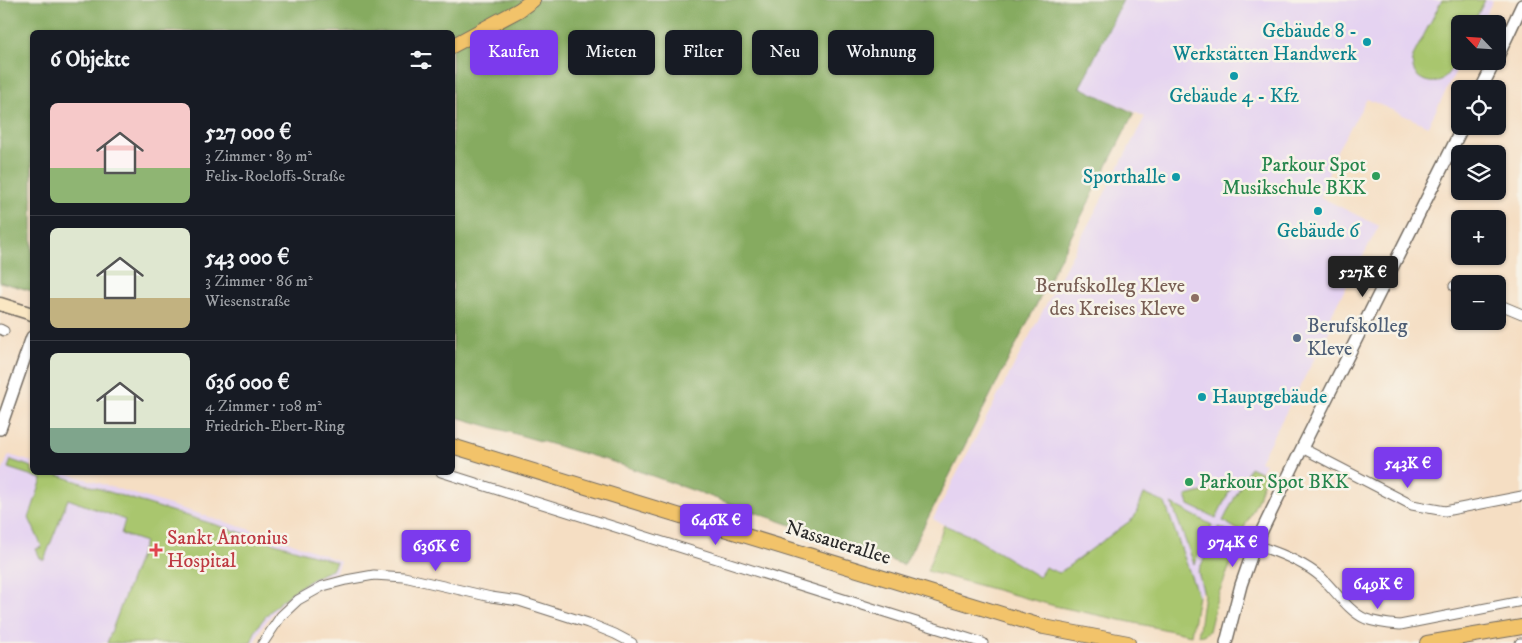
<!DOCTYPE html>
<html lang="de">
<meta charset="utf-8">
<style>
:root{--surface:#171b24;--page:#242831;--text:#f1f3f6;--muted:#9ea1a6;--line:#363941;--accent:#7c3aed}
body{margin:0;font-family:"IM FELL DW Pica",serif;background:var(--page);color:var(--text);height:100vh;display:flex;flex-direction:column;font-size:19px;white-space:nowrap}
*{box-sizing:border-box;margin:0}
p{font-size:16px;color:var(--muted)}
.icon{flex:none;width:28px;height:28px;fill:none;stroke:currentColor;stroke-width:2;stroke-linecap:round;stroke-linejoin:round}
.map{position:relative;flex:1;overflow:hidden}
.details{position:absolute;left:30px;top:30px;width:425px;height:445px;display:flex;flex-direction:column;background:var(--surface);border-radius:8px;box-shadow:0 1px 4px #0004}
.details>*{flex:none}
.top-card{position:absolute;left:470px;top:30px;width:475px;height:45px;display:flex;gap:10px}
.needle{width:32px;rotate:295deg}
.buttons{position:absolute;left:1451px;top:15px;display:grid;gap:10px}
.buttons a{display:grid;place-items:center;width:55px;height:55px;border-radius:8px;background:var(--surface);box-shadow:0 1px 4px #0004;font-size:25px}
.price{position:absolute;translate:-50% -42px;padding:0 11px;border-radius:5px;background:var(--accent);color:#fff;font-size:16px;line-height:32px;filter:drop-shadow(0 1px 2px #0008)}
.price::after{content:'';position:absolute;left:50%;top:30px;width:15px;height:11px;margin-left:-8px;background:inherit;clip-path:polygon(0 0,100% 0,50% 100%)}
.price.on{background:#222;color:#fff}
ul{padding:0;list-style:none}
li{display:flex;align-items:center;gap:15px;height:125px;padding:0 20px}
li+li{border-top:1px solid var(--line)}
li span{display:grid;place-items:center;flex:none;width:140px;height:100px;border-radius:8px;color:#555}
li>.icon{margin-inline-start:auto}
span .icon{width:60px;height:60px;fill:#fffc;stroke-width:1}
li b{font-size:21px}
h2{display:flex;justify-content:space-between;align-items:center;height:60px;padding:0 20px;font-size:21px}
.pill{padding:0 18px;border-radius:8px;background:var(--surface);box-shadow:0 1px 4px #0004;font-size:18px;line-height:45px}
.pill.on{background:var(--accent);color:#fff}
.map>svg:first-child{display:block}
.built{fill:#e5d3f1}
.green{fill:#a9c66e;stroke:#6a784c}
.forest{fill:#86ab61;stroke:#586b46}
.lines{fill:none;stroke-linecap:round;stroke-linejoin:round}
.minor-casing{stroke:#726a60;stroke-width:11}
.tertiary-casing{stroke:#726a60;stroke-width:14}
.secondary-casing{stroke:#726a60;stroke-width:15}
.primary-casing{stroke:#726a60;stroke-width:16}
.minor{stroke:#fff;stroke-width:9}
.tertiary{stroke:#fff;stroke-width:11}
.secondary{stroke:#fae7c3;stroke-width:12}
.primary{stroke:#f2c36a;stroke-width:14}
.culture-dot{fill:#0f9aa8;stroke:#f7f3e8;stroke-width:2}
.leisure-dot{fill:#2e9e5b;stroke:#f7f3e8;stroke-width:2}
.education-dot{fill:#8d6e63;stroke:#f7f3e8;stroke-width:2}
.service-dot{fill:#5c6f8a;stroke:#f7f3e8;stroke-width:2}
.health-dot{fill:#e0444e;stroke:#f7f3e8;stroke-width:2}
.labels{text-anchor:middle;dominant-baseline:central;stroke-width:5;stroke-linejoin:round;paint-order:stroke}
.culture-label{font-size:20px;fill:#0d838f;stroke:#f7f3e8;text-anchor:end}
.leisure-label{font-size:20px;fill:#27864d;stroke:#f7f3e8;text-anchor:end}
.education-label{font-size:20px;fill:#785e54;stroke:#f7f3e8;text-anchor:end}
.service-label{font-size:20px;fill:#4e5e75;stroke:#f7f3e8;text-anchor:start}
.health-label{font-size:20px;fill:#be3a42;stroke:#f7f3e8;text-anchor:start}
.street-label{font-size:20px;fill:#2b2b2b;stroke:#f7f3e8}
</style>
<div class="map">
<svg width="1522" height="643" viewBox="0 0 1522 643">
<rect width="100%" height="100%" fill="#f7f3e8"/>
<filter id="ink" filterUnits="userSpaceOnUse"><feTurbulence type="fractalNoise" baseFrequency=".02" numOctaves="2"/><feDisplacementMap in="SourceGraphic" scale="10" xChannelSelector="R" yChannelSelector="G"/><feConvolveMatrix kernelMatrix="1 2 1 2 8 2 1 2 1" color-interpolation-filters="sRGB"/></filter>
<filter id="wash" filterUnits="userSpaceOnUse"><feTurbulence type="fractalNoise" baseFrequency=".0096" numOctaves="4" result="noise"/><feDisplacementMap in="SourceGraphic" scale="20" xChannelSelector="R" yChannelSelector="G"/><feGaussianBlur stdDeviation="1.12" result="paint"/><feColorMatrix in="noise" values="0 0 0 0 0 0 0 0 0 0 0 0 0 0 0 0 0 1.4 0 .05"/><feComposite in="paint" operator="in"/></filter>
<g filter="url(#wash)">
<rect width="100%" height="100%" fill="#f5dec3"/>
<g class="built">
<polygon points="1123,0 1493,0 1481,24 1460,24 1460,61 1461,61 1428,126 1367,99 1336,152 1320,197 1379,226 1330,317 1335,320 1260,461 1265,463 1184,627 1038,576 933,519 1145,117 1080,87"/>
<polygon points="9,455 32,462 32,472 66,473 284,540 340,561 335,573 323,576 295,593 280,604 262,627 254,643 0,643 0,476"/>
</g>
<g class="green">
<path d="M1442 0H1485L1473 24H1460C1460 32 1462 43 1460 51 1457 60 1449 75 1441 80 1431 86 1415 79 1413 68 1412 64 1413 60 1413 56Z"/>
<path d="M11 460 32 467V472L52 473 106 491 336 562 332 570C308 578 273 604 259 625 255 630 253 637 251 643H107L145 542 121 534 125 520 68 499 44 560 40 558 36 549 42 547 29 518 42 479 8 468Z"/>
<polygon points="1250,467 1267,475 1261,488 1258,499 1242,532 1223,521"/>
<polygon points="1233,484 1216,518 1189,505 1186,496"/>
<polygon points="1144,494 1165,503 1198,596 1191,635 1055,606 927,571 944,525 973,537 1039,577 1045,567 1059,573 1134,518"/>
<polygon points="1172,504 1212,525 1194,564"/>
<polygon points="1219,527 1241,538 1217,598 1209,631 1203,635 1198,636 1204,594 1198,572"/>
</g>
<polygon class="forest" points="0,0 1123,0 1080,87 1134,113 904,565 610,461 453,416 452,32 32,32 32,291 0,282"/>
</g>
<g filter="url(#ink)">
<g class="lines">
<g class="minor-casing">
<g id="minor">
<polyline points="1454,286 1460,289"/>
<polyline points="1498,304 1522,314"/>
<polyline points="0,329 4,331"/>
<polyline points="1302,448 1412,505 1445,511 1522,496"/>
<polyline points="441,472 983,643"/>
<path d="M1255 545C1278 552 1302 561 1321 577 1334 589 1349 612 1366 619 1377 623 1388 624 1400 625L1522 601"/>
<polyline points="263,643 281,616 298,600 323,586 346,580 374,575 404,577 491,597 519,601 588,623 615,634 632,643"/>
<polyline points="1520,643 1522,643"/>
</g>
</g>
<g class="tertiary-casing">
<g id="tertiary">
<polyline points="1498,56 1522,5"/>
<polyline points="1481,89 1495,61"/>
<polyline points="0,429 32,337"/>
<polyline points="1226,643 1241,585 1255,545 1302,448 1463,126"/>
</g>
</g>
<g class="secondary-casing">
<polyline id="secondary" points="0,304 32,314"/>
</g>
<g class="primary-casing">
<g id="primary">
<polyline points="452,46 519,10 533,0"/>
<polyline points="452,446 1044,627 1128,643"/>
<polyline points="1427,643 1522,627"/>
</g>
</g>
<use href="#minor" class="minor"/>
<use href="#tertiary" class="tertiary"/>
<use href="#secondary" class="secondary"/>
<use href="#primary" class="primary"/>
</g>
</g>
<g class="culture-dot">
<circle cx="1367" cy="42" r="5"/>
<circle cx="1234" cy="76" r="5"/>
<circle cx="1176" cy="177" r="5"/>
<circle cx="1318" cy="211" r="5"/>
<circle cx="1202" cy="397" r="5"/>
</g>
<g class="leisure-dot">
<circle cx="1376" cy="176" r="5"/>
<circle cx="1189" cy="482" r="5"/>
</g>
<circle class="education-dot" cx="1195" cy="298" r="5"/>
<circle class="service-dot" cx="1297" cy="338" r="5"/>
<path class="health-dot" d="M153.5 542.5h5v5h5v5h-5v5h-5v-5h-5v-5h5z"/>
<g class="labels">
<g class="culture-label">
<text x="1357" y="31">Gebäude 8 -<tspan x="1357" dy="23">Werkstätten Handwerk</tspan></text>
<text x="1234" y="96" text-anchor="middle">Gebäude 4 - Kfz</text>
<text x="1166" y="177">Sporthalle</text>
<text x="1318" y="231" text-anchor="middle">Gebäude 6</text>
<text x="1212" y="397" text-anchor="start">Hauptgebäude</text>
</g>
<g class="leisure-label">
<text x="1366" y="165">Parkour Spot<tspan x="1366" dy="23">Musikschule BKK</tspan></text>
<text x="1199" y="482" text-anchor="start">Parkour Spot BKK</text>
</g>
<g class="education-label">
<text x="1185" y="286">Berufskolleg Kleve<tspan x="1185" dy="23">des Kreises Kleve</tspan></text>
</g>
<g class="service-label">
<text x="1307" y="326">Berufskolleg<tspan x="1307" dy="23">Kleve</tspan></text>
</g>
<g class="health-label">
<text x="167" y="538">Sankt Antonius<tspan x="167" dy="23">Hospital</tspan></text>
</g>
<g class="street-label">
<text transform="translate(838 543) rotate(17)">Nassauerallee</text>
</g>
</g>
</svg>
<div class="buttons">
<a><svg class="needle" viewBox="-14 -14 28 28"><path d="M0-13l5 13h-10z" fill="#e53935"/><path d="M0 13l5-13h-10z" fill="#9ea1a6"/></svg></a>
<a><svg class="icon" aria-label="locate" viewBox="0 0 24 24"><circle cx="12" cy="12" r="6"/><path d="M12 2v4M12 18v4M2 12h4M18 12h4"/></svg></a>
<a><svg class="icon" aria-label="layers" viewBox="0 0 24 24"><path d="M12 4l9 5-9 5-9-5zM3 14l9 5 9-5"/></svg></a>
<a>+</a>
<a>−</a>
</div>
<b class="price on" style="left:1363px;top:298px">527K €</b>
<b class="price" style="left:1408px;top:489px">543K €</b>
<b class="price" style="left:716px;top:546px">646K €</b>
<b class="price" style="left:1233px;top:568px">974K €</b>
<b class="price" style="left:436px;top:572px">636K €</b>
<b class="price" style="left:1378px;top:610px">649K €</b>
<div class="top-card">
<a class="pill on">Kaufen</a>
<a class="pill">Mieten</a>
<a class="pill">Filter</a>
<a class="pill">Neu</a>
<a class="pill">Wohnung</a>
</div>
<section class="details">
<h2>6 Objekte<svg class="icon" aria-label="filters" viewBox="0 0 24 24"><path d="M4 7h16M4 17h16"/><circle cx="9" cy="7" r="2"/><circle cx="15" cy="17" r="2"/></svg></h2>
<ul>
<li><span style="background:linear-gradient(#f6c9c9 65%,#8fb573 0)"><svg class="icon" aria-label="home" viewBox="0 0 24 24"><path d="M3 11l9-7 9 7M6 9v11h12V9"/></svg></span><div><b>527 000 €</b><p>3 Zimmer · 89 m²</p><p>Felix-Roeloffs-Straße</p></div></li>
<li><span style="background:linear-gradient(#dfe7d0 70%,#c2b280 0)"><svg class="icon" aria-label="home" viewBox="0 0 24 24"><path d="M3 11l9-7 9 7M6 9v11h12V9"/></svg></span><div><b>543 000 €</b><p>3 Zimmer · 86 m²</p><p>Wiesenstraße</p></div></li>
<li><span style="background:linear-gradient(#dfe7d0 75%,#7fa58c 0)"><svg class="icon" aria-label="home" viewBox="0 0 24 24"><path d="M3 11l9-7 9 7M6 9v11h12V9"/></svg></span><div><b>636 000 €</b><p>4 Zimmer · 108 m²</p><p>Friedrich-Ebert-Ring</p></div></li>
</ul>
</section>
</div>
